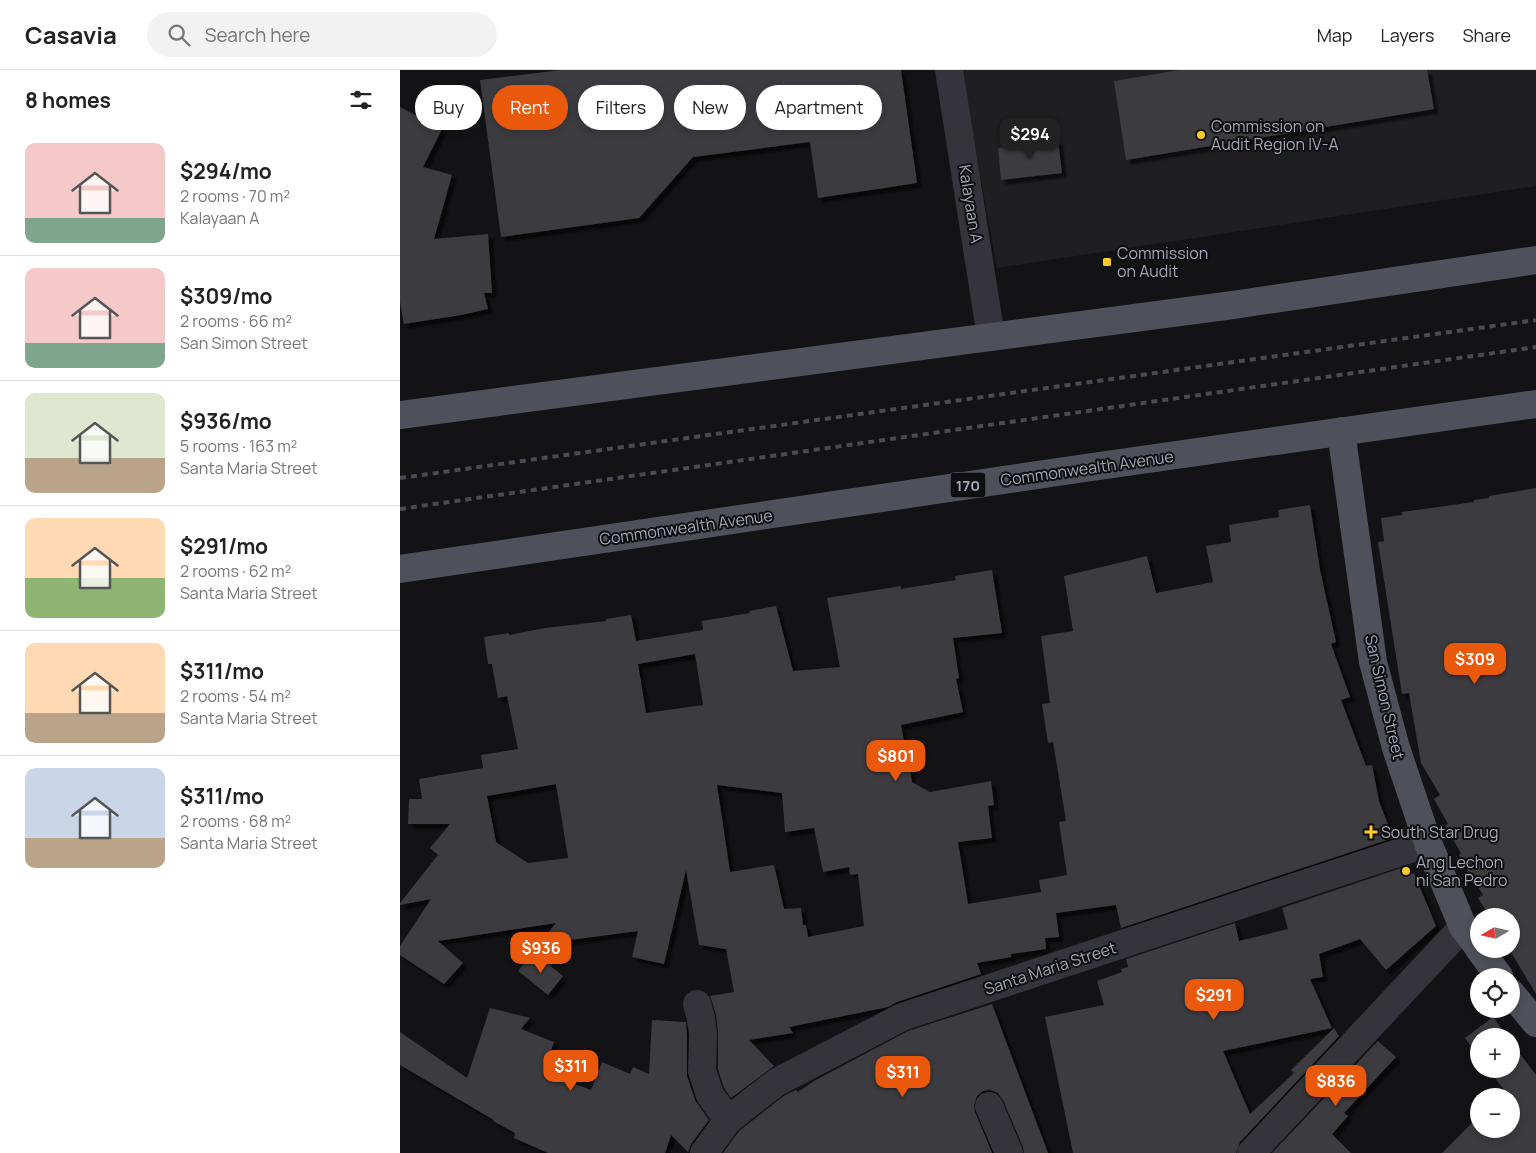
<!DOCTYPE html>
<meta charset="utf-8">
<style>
:root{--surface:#fff;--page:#f2f2f2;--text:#222;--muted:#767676;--line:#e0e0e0;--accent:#ea580c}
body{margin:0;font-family:Manrope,sans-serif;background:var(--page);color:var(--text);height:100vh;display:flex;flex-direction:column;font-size:19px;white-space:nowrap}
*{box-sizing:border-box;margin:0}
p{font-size:16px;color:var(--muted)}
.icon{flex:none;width:28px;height:28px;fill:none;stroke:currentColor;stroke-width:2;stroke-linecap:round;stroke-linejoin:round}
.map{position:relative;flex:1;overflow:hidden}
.drawer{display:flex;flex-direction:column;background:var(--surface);width:400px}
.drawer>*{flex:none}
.banner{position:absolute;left:15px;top:15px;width:475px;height:45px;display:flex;gap:10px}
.needle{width:32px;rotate:261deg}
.tools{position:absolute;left:1070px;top:838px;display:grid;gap:10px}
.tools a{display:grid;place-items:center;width:50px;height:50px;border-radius:50%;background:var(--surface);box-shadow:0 2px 8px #0003;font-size:25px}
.price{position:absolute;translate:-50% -42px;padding:0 11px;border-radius:10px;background:var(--accent);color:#fff;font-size:16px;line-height:32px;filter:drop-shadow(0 1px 2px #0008)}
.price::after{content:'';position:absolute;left:50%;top:30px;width:15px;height:11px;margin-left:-8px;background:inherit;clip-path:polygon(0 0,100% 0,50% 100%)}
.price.active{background:#222;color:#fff}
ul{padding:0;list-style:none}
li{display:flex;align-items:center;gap:15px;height:125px;padding:0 25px}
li+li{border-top:1px solid var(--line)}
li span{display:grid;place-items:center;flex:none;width:140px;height:100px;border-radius:10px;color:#555}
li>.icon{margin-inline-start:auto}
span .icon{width:60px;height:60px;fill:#fffc;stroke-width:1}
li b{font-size:21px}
h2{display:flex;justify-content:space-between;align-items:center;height:60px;padding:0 25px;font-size:21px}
.tag{padding:0 18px;border-radius:22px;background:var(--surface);box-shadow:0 2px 8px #0003;font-size:18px;line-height:45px}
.tag.active{background:var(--accent);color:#fff}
header{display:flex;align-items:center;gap:30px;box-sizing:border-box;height:70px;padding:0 25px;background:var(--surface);border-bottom:1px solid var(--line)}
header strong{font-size:24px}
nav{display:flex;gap:28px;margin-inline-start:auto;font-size:18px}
.search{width:350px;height:45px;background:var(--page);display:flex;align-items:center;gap:12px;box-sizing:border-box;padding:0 18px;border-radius:28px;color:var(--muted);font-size:19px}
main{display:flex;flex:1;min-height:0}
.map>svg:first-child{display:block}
.built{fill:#1f1f22}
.building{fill:#3a3b40;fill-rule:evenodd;filter:url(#shadow)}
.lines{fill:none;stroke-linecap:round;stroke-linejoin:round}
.minor{stroke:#34343a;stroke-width:28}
.major{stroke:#4f515a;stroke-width:28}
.rail{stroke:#494a52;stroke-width:4;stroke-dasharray:6 5;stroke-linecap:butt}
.poi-dot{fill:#ffca21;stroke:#0e0e10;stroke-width:2}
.labels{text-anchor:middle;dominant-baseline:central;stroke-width:4;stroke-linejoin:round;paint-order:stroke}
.shield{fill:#0e0e10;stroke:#767985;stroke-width:1}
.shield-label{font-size:15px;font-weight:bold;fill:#a3a7b7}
.poi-label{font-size:16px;fill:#a3a7b7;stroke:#0e0e10;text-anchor:start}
.street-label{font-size:16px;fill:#a3a7b7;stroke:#0e0e10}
</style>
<header>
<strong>Casavia</strong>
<div class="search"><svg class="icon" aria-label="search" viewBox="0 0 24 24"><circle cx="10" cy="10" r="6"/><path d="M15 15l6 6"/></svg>Search here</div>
<nav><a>Map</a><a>Layers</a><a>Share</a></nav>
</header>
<main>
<section class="drawer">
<h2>8 homes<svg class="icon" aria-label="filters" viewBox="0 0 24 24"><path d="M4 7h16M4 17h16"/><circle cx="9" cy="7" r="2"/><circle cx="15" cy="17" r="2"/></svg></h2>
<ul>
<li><span style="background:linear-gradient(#f6c9c9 75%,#7fa58c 0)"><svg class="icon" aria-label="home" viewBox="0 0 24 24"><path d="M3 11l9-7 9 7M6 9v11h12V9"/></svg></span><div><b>$294/mo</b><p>2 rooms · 70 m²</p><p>Kalayaan A</p></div></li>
<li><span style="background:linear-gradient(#f6c9c9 75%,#7fa58c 0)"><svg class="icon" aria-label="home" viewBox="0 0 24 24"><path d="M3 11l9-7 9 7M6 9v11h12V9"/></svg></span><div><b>$309/mo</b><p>2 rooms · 66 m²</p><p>San Simon Street</p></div></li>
<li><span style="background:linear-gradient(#dfe7d0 65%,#b9a48a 0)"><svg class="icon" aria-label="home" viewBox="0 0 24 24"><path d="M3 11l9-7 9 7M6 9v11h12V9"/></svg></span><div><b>$936/mo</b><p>5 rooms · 163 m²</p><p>Santa Maria Street</p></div></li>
<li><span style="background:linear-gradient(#ffd9b3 60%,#8fb573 0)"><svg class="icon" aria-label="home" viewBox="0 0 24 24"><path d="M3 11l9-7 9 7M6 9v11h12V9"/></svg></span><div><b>$291/mo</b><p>2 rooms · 62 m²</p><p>Santa Maria Street</p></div></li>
<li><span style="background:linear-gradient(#ffd9b3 70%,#b9a48a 0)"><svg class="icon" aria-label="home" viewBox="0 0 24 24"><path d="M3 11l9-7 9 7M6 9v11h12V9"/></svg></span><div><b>$311/mo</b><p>2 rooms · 54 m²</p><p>Santa Maria Street</p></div></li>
<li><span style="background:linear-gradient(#c9d6e8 70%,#b9a48a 0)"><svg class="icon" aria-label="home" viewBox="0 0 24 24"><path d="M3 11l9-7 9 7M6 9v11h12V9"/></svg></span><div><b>$311/mo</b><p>2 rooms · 68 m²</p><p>Santa Maria Street</p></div></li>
</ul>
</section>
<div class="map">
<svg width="1136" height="1083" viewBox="0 0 1136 1083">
<defs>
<filter id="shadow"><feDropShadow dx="4.5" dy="4.5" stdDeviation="1" flood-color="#0009"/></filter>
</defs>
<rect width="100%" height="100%" fill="#131315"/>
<polygon class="built" points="561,0 1136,0 1136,116 597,198"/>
<g class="building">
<polygon points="160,0 501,0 517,113 418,128 410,72 293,87 239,148 101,167 80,10"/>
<polygon points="779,0 1027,0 1034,39 726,90 714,11"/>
<polygon points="0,37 42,59 23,97 52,105 34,169 88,164 92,223 84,223 88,239 61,245 4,254 0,232"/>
<polygon points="658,70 662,103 601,110 598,78"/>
<polygon points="1136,418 1136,924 1109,879 1111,879 1111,846 1089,846 1078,828 1083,825 1059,785 1061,783 1045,756 1048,754 1034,729 1040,725 1021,693 1009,623 1002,624 978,472 984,471 981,448 1002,445 1002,442 1074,432 1074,430 1089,428 1089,426"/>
<path d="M910 435 920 500 936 572 931 574 950 627 941 630 966 696 972 695 979 731 993 768 721 858 716 835 656 843 659 867 645 868 646 879 611 884V887L577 893 581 904 497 932 488 937 389 957 393 963 349 970 374 996 331 1028 324 1018 318 999V962L316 944 310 926 334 922 326 879 299 875 286 800 264 894 232 887 238 861 139 874 156 853 38 871 63 893 44 914 0 885V876L31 829 0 835V833L38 785 30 778 50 754H8L9 729H22L19 709 83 698 81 685 118 679 107 626 98 628 92 594H88L84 567 109 563V565L145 558 206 551V549L231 545 236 571 303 560 302 551 350 543 349 541 376 536 393 601 440 597 427 528 501 516V519L556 510 555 506 592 500 602 563 553 568 559 608 556 609 563 642 501 655 512 712 530 722 591 711 594 735 588 736 592 768 558 772 568 834 641 822 639 810 667 805 659 752 666 751 653 672 648 673 642 634 650 633 641 566 673 561 664 506 747 486 756 523 813 512 806 476 831 472 829 455 879 447 878 440ZM295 584 303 635 246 643 238 594ZM156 714 168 788 128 793 96 772 87 726ZM317 715 382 723 385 762 414 758 423 802 449 797 450 805 458 804 464 856 408 867 406 855H403L401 838 384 839 374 795 330 802Z"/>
<polygon points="1004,797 1007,806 1014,803 1036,856 986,900 960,869 919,884 923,907 910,909 932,958 823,981 850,1044 894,1003 891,1000 934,958 939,966 840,1072 836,1083 673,1083 645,947 704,935 697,911 722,902 721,899 728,897 726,889 835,853 839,871 888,859 882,838"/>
<polygon points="133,882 163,906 148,925 118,901"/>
<polygon points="592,934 648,1083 624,1083 623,1077 603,1030 598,1023 590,1020 583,1021 577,1026 574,1035 575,1042 592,1083 323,1083 339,1061 385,1025 396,1020 398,1022 414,1011 508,961"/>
<polygon points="90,938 130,948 121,959 154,972 143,1002 191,1020 202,992 230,1004 233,997 249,1004 252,950 286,952 287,965 287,1006 295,1030 309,1050 291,1074 288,1082 271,1065 265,1083 148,1083 114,1068 115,1063 93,1051 94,1050 0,995 0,962 67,1008"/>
<polygon points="1093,947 1107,966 1079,966 1079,987 1065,968"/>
<polygon points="978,971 996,987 944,1043 948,1046 932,1064 951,1083 872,1083"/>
<polygon points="1111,972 1136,1005 1136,1083 1042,1083 1079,1046 1079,1059 1111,1059 1111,1026 1098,1026 1105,1021 1088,999 1111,999"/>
</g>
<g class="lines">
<g class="minor">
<polyline points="549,0 591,267"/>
<polyline points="297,934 301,948 303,964 302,1001 310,1025 328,1050"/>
<polyline points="589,1036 609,1083"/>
<polyline points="304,1083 328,1050 377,1012 502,947 1028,773"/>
<polyline points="851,1083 1063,857"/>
</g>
<g class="major">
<polyline points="0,345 833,235 1136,190"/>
<polyline points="941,361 973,592 996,678 1028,773 1063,857 1079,878"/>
<polyline points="0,499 692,397 1136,334"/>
<polyline points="1079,879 1099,906"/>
<polyline points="1111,923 1136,953"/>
</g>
<g class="rail">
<polyline points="0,408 1136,250"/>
<polyline points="0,439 1136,277"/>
</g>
</g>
<g class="poi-dot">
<circle cx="801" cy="65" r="5"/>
<rect x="702" y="187" width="10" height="10" rx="2.5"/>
<path d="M968.5 754.5h5v5h5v5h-5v5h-5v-5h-5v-5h5z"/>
<circle cx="1006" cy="801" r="5"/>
</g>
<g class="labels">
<rect class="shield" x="550.5" y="402.5" width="35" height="25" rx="4"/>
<g class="shield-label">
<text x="568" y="415">170</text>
</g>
<g class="poi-label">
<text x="811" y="56">Commission on<tspan x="811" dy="18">Audit Region IV-A</tspan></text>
<text x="717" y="183">Commission<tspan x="717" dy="18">on Audit</tspan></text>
<text x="981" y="762">South Star Drug</text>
<text x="1016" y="792">Ang Lechon<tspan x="1016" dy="18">ni San Pedro</tspan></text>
</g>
<g class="street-label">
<text transform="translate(571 134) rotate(81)">Kalayaan A</text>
<text transform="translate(687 398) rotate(-8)">Commonwealth Avenue</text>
<text transform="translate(286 457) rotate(-8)">Commonwealth Avenue</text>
<text transform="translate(985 627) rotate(77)">San Simon Street</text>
<text transform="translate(650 898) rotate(-18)">Santa Maria Street</text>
</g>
</g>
</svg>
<div class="tools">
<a><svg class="needle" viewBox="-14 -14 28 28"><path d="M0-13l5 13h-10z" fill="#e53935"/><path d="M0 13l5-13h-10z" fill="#767676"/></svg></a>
<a><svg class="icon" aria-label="locate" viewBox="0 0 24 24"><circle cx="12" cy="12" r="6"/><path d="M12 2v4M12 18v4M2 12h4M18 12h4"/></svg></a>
<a>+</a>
<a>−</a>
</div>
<b class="price active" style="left:630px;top:90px">$294</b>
<b class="price" style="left:1075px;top:615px">$309</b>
<b class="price" style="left:496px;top:712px">$801</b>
<b class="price" style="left:141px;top:904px">$936</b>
<b class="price" style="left:814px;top:951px">$291</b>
<b class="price" style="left:171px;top:1022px">$311</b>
<b class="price" style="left:503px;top:1028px">$311</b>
<b class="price" style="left:936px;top:1037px">$836</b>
<div class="banner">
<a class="tag">Buy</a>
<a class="tag active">Rent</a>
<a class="tag">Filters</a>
<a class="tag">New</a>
<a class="tag">Apartment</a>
</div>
</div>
</main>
